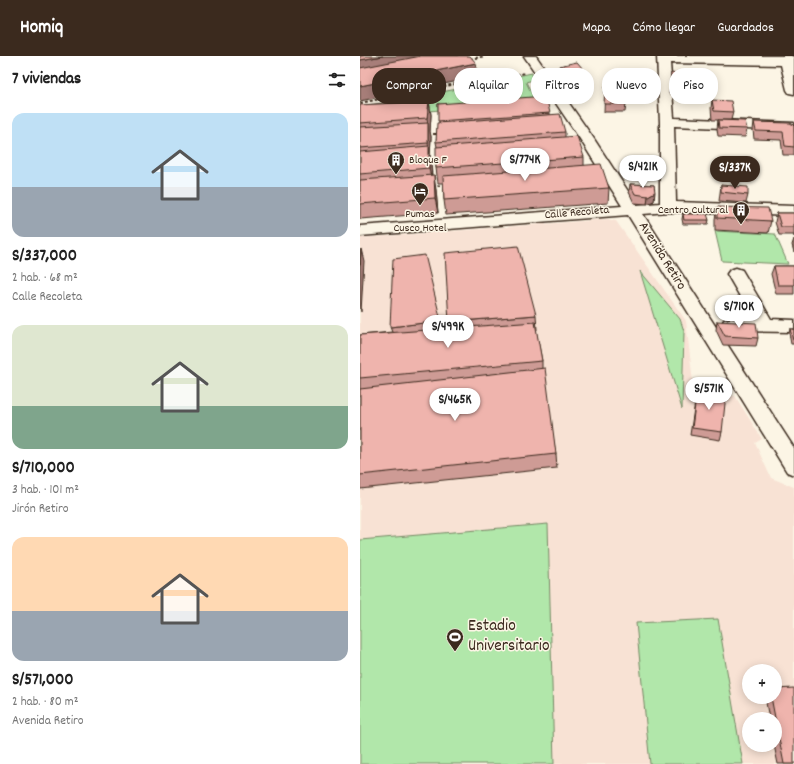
<!DOCTYPE html>
<html lang="es">
<meta charset="utf-8">
<style>
:root{--surface:#fff;--page:#f2f2f2;--text:#222;--muted:#767676;--accent:#3b2a1e}
body{margin:0;font-family:Dekko,sans-serif;background:var(--page);color:var(--text);height:100vh;display:flex;flex-direction:column;font-size:15px;white-space:nowrap}
*{box-sizing:border-box;margin:0}
p{font-size:13px;color:var(--muted)}
.icon{flex:none;width:22px;height:22px;fill:none;stroke:currentColor;stroke-width:2;stroke-linecap:round;stroke-linejoin:round}
.map{position:relative;flex:1;overflow:hidden}
.drawer{display:flex;flex-direction:column;background:var(--surface);width:360px}
.drawer>*{flex:none}
.guide{position:absolute;left:12px;top:12px;width:362px;height:36px;display:flex;gap:8px}
.controls{position:absolute;left:382px;top:608px;display:grid;gap:8px}
.controls a{display:grid;place-items:center;width:40px;height:40px;border-radius:50%;background:var(--surface);box-shadow:0 2px 10px #0003;font-size:20px}
.price{position:absolute;translate:-50% -34px;padding:0 9px;border-radius:14px;background:#fff;color:#222;font-size:13px;line-height:26px;filter:drop-shadow(0 1px 2px #0008)}
.price::after{content:'';position:absolute;left:50%;top:24px;width:12px;height:9px;margin-left:-6px;background:inherit;clip-path:polygon(0 0,100% 0,50% 100%)}
.price.selected{background:var(--accent);color:#fff}
ul{padding:0;list-style:none}
li{display:grid;align-content:center;gap:8px;height:212px;padding:0 12px}
li span{display:grid;place-items:center;height:124px;border-radius:12px;color:#555}
li>.icon{margin-inline-start:auto}
span .icon{width:72px;height:72px;fill:#fffc;stroke-width:1}
li b{font-size:17px}
h2{display:flex;justify-content:space-between;align-items:center;height:48px;padding:0 12px;font-size:17px}
.chip{padding:0 14px;border-radius:16px;background:var(--surface);box-shadow:0 2px 10px #0003;font-size:14px;line-height:36px}
.chip.selected{background:var(--accent);color:#fff}
header{display:flex;align-items:center;gap:24px;box-sizing:border-box;height:56px;padding:0 20px;background:var(--accent);color:#fff}
header strong{font-size:19px}
nav{display:flex;gap:22px;margin-inline-start:auto;font-size:14px}
main{display:flex;flex:1;min-height:0}
.map>svg:first-child{display:block}
.built{fill:#f8e2d4;fill-rule:evenodd}
.green{fill:#b1e7aa;stroke:#768864}
.lines{fill:none;stroke-linecap:round;stroke-linejoin:round}
.minor-casing{stroke:#3b2a1e;stroke-width:3}
.path{stroke:#3b2a1e;stroke-width:2;stroke-dasharray:3 2;stroke-linecap:butt}
.minor{fill:#fcf5e5;fill-rule:evenodd}
.wall{fill:#ce9b95;stroke:#3b2a1e}
.shaded-wall{fill:#a77e79;stroke:#3b2a1e}
.building{fill:#efb4ad;stroke:#3b2a1e}
.labels{text-anchor:middle;dominant-baseline:central;stroke-width:3;stroke-linejoin:round;paint-order:stroke}
.far-poi-label{font-size:12px;fill:#3b2a1e;stroke:#fcf5e5;text-anchor:start}
.far-street-label{font-size:12px;fill:#3b2a1e;stroke:#fcf5e5}
.street-label{font-size:14px;fill:#3b2a1e;stroke:#fcf5e5}
.near-poi-label{font-size:17px;fill:#3b2a1e;stroke:#fcf5e5;text-anchor:start}
</style>
<header>
<strong>Homiq</strong>
<nav><a>Mapa</a><a>Cómo llegar</a><a>Guardados</a></nav>
</header>
<main>
<section class="drawer">
<h2>7 viviendas<svg class="icon" aria-label="filters" viewBox="0 0 24 24"><path d="M4 7h16M4 17h16"/><circle cx="9" cy="7" r="2"/><circle cx="15" cy="17" r="2"/></svg></h2>
<ul>
<li><span style="background:linear-gradient(#bfe0f5 60%,#9aa5b1 0)"><svg class="icon" aria-label="home" viewBox="0 0 24 24"><path d="M3 11l9-7 9 7M6 9v11h12V9"/></svg></span><div><b>S/337,000</b><p>2 hab. · 68 m²</p><p>Calle Recoleta</p></div></li>
<li><span style="background:linear-gradient(#dfe7d0 65%,#7fa58c 0)"><svg class="icon" aria-label="home" viewBox="0 0 24 24"><path d="M3 11l9-7 9 7M6 9v11h12V9"/></svg></span><div><b>S/710,000</b><p>3 hab. · 101 m²</p><p>Jirón Retiro</p></div></li>
<li><span style="background:linear-gradient(#ffd9b3 60%,#9aa5b1 0)"><svg class="icon" aria-label="home" viewBox="0 0 24 24"><path d="M3 11l9-7 9 7M6 9v11h12V9"/></svg></span><div><b>S/571,000</b><p>2 hab. · 80 m²</p><p>Avenida Retiro</p></div></li>
</ul>
</section>
<div class="map">
<svg width="434" height="708" viewBox="0 0 434 708">
<rect width="100%" height="100%" fill="#fcf5e5"/>
<filter id="ink" filterUnits="userSpaceOnUse"><feTurbulence type="fractalNoise" baseFrequency=".025" numOctaves="2"/><feDisplacementMap in="SourceGraphic" scale="8" xChannelSelector="R" yChannelSelector="G"/><feConvolveMatrix kernelMatrix="1 2 1 2 8 2 1 2 1" color-interpolation-filters="sRGB"/></filter>
<g filter="url(#ink)">
<path class="built" d="M248 163 256 165 326 265 334 335 375 340 402 383 395 387 411 422 434 431V708H194L187 468 0 484V182ZM389 615H415V641H389ZM389 663H415V689H389Z"/>
<g class="green">
<polygon points="172,17 173,24 166,26 173,40 179,40 180,43 133,49 123,27"/>
<polygon points="119,29 120,51 68,55 0,51"/>
<polygon points="355,175 415,178 428,208 362,205"/>
<polygon points="280,215 320,263 324,275 322,353"/>
<polygon points="188,468 194,708 0,708 0,484"/>
<polygon points="358,563 383,708 290,708 276,567"/>
</g>
<g class="lines">
<g class="minor-casing">
<g id="minor">
<polygon points="164,0 176,0 234,83 277,149 300,147 300,66 297,0 431,0 434,1 434,38 429,37 427,34 421,9 310,7 314,62 434,67 434,75 314,70 316,146 434,150 434,160 308,156 283,158 434,392 434,419 427,416 268,159 0,180 0,170 262,150 220,83"/>
<polygon points="376,212 382,214 411,263 434,264 434,276 370,275 364,274 361,269 364,264 370,263 393,263 367,218 370,214"/>
</g>
</g>
<g class="path">
<polyline points="110,3 125,0"/>
<polyline points="122,25 165,17"/>
<polyline points="0,47 121,23 124,48"/>
<polyline points="68,78 79,78"/>
<polyline points="72,130 85,129"/>
</g>
<use href="#minor" class="minor"/>
</g>
<g class="wall">
<polygon points="199,10 224,14 224,22 216,23 216,26 205,29 198,21 198,13 199,12"/>
<polygon points="311,17 319,22 329,32 328,40 309,38"/>
<polygon points="245,31 266,48 265,56 244,56"/>
<polygon points="352,44 373,56 371,64 352,64 351,52"/>
<polygon points="69,45 71,59 70,75 71,81 70,100 71,105 72,119 76,134 78,157 0,163 0,49"/>
<polygon points="78,48 190,57 190,59 205,76 205,81 224,101 224,109 249,132 248,147 86,159 84,144 83,127 78,127 76,112 77,91 76,86 79,66"/>
<polygon points="358,64 387,73 385,81 358,80 357,73"/>
<polygon points="394,66 434,69 434,99 423,99 421,84 394,83 393,74"/>
<polygon points="270,128 294,129 294,145 287,148 274,147 269,136"/>
<polygon points="361,129 388,139 386,147 359,145"/>
<polygon points="357,151 411,165 408,177 355,174 355,163"/>
<polygon points="417,157 434,157 434,181 434,179 419,179 415,166"/>
<polygon points="323,158 349,164 348,168 323,168 322,163"/>
<polygon points="434,183 434,196 432,189"/>
<polygon points="414,210 434,210 434,238 416,238 411,218"/>
<polygon points="176,259 177,274 176,274 182,305 182,312 196,398 197,412 0,433 0,279 32,276 30,271 81,265 82,272 91,272 89,266"/>
<polygon points="357,265 398,282 396,290 363,289 356,274"/>
<polygon points="430,273 434,273 434,288 431,288 429,277"/>
<polygon points="337,333 362,376 360,384 330,379"/>
<polygon points="405,641 415,641 434,708 418,708 414,689 415,689 415,663 409,663"/>
</g>
<g class="shaded-wall">
<polygon points="23,0 98,0 0,19 0,4"/>
<polygon points="116,7 118,21 0,45 0,30"/>
<polygon points="224,14 224,22 216,23 216,26 205,29 205,21 216,15"/>
<polygon points="69,45 71,59 70,75 71,81 70,100 71,105 72,127 69,112 69,93 68,87 68,69 67,62"/>
<polygon points="74,119 76,134 78,157 75,142"/>
<polygon points="295,136 294,145 287,148 288,140"/>
<polygon points="1,193 4,205 1,256 0,251 0,209"/>
</g>
<g class="building">
<polygon points="0,0 23,0 0,4"/>
<polygon points="61,0 110,0 116,7 0,30 0,12"/>
<polygon points="217,6 224,14 216,15 216,18 205,21 198,13 201,12 199,10"/>
<polygon points="311,17 319,18 319,22 329,23 329,32 310,30"/>
<polygon points="245,31 266,32 266,48 244,48"/>
<polygon points="186,40 190,57 78,65 78,48"/>
<polygon points="352,44 371,45 373,56 354,55"/>
<polygon points="69,45 67,62 0,67 0,49"/>
<polygon points="200,58 205,76 76,86 77,67"/>
<polygon points="358,64 385,65 387,73 359,72"/>
<polygon points="394,66 430,67 434,69 434,91 425,90 423,76 396,75"/>
<polygon points="68,67 68,87 0,92 0,71"/>
<polygon points="217,80 224,101 76,112 76,91"/>
<polygon points="69,90 69,112 0,118 0,96"/>
<polygon points="241,108 249,132 84,144 83,120"/>
<polygon points="74,119 75,142 0,148 0,124"/>
<polygon points="270,128 294,129 295,136 288,140 275,138"/>
<polygon points="361,129 388,131 388,139 361,136"/>
<polygon points="357,151 408,152 411,165 357,162"/>
<polygon points="417,157 434,157 434,171 421,171"/>
<polygon points="323,158 347,158 349,164 324,164"/>
<polygon points="158,190 176,259 89,266 85,197"/>
<polygon points="1,193 0,209 0,194"/>
<polygon points="65,199 81,265 30,271 33,203"/>
<polygon points="414,210 434,210 434,229 418,229"/>
<polygon points="357,265 396,267 398,282 365,280"/>
<polygon points="175,266 182,305 0,322 0,279"/>
<polygon points="430,273 434,273 434,284 433,284"/>
<polygon points="185,312 196,398 0,419 0,333"/>
<polygon points="337,333 366,338 362,376 332,372"/>
<polygon points="434,632 434,708 424,708 411,641 415,641 415,633"/>
</g>
</g>
<defs>
<g id="building-pin" transform="scale(0.9)"><path d="M0 17L-7.5 6A9.5 9.5 0 1 1 7.5 6Z" fill="#3b2a1e" stroke="#fcf5e5"/><path d="M-4-6H4V6H1V3H-1V6H-4ZM-2.5-4.3h1.7v1.8h-1.7ZM.8-4.3h1.7v1.8H.8ZM-2.5-1h1.7V.8h-1.7ZM.8-1h1.7V.8H.8Z" fill="#fff"/></g>
<g id="hotel-pin" transform="scale(0.9)"><path d="M0 17L-7.5 6A9.5 9.5 0 1 1 7.5 6Z" fill="#3b2a1e" stroke="#fcf5e5"/><path d="M-6-4.5h1.5V1H6V5H4.5V3h-9V5H-6ZM-4 0a1.8 1.8 0 1 1 3.6 0ZM.5 0V-2.5h3Q6-2.5 6 0Z" fill="#fff"/></g>
<g id="stadium-pin" transform="scale(0.9)"><path d="M0 17L-7.5 6A9.5 9.5 0 1 1 7.5 6Z" fill="#3b2a1e" stroke="#fcf5e5"/><path d="M0-5a6.5 5 0 1 0 0 10a6.5 5 0 1 0 0-10ZM-3.5-1.8h7v3.6h-7Z" fill="#fff"/></g>
</defs>
<g fill-rule="evenodd">
<use href="#building-pin" x="36" y="104"/>
<use href="#hotel-pin" x="60" y="135"/>
<use href="#building-pin" x="381" y="154"/>
<use href="#stadium-pin" x="95" y="581"/>
</g>
<g class="labels">
<g class="far-poi-label">
<text x="49" y="104">Bloque F</text>
<text x="368" y="154" text-anchor="end">Centro Cultural</text>
<text x="60" y="158" text-anchor="middle">Pumas<tspan x="60" dy="14">Cusco Hotel</tspan></text>
</g>
<g class="far-street-label">
<text transform="translate(217 157) rotate(-5)">Calle Recoleta</text>
</g>
<g class="street-label">
<text transform="translate(302 200) rotate(58)">Avenida Retiro</text>
</g>
<g class="near-poi-label">
<text x="108" y="571">Estadio<tspan x="108" dy="20">Universitario</tspan></text>
</g>
</g>
</svg>
<div class="controls">
<a>+</a>
<a>−</a>
</div>
<b class="price" style="left:165px;top:126px">S/774K</b>
<b class="price" style="left:283px;top:133px">S/421K</b>
<b class="price selected" style="left:375px;top:134px">S/337K</b>
<b class="price" style="left:379px;top:273px">S/710K</b>
<b class="price" style="left:88px;top:293px">S/499K</b>
<b class="price" style="left:349px;top:355px">S/571K</b>
<b class="price" style="left:95px;top:366px">S/465K</b>
<div class="guide">
<a class="chip selected">Comprar</a>
<a class="chip">Alquilar</a>
<a class="chip">Filtros</a>
<a class="chip">Nuevo</a>
<a class="chip">Piso</a>
</div>
</div>
</main>
